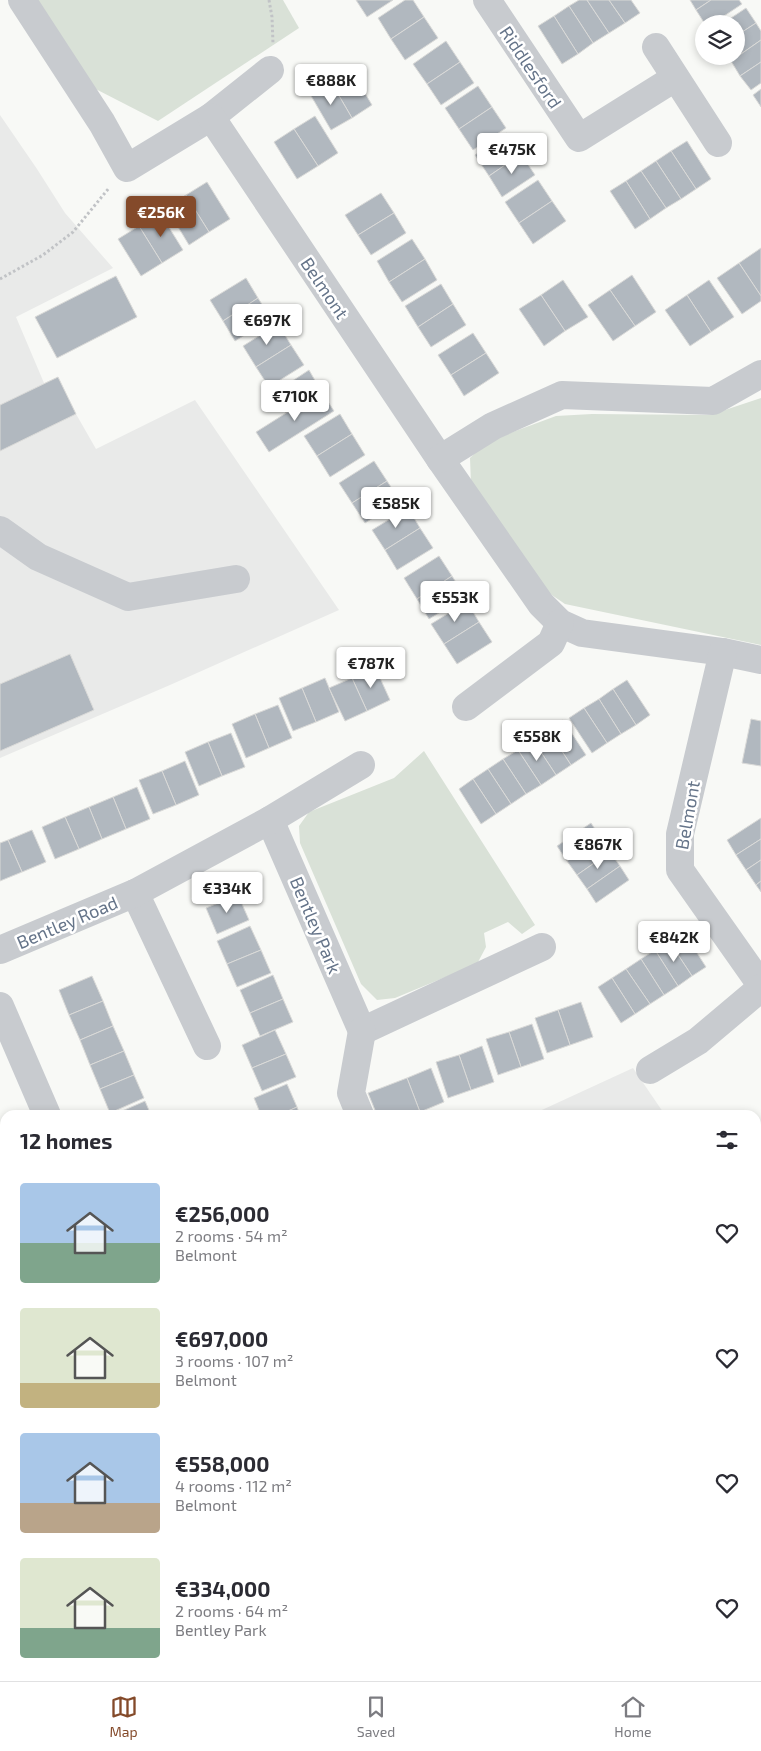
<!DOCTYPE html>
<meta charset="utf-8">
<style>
:root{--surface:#fff;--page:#f7f7f7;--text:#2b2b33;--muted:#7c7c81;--line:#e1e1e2;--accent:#844a2a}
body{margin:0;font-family:"Exo 2",sans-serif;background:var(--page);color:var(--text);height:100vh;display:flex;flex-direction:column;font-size:19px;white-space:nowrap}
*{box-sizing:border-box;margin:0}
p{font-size:16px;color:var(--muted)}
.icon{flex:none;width:28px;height:28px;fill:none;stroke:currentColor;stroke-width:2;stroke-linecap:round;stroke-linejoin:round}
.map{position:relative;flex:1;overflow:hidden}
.sheet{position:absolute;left:0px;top:1110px;width:761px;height:571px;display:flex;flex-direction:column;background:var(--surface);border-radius:15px 15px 0 0;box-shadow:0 2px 8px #0003}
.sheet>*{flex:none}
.fabs{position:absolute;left:695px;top:15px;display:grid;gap:10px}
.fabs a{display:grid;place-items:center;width:50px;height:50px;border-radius:50%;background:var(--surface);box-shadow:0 2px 8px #0003;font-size:25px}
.price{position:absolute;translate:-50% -42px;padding:0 11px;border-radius:5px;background:#fff;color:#222;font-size:16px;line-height:32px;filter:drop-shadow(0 1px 2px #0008)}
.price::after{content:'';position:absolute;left:50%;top:30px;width:15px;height:11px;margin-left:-8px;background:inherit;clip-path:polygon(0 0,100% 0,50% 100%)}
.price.selected{background:var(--accent);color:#fff}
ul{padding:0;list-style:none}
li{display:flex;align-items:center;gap:15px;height:125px;padding:0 20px}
li span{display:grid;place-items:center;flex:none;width:140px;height:100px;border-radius:5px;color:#555}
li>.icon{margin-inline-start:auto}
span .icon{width:60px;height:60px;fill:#fffc;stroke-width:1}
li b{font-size:21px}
h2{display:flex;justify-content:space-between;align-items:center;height:60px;padding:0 20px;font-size:21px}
.dock{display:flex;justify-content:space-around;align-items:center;height:70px;border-top:1px solid var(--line);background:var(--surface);font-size:14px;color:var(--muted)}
.dock a{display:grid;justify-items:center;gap:2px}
.dock .selected{color:var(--accent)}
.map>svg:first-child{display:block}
.built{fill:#e9eae9}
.green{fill:#d9e1d7}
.building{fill:#b1b8bf;stroke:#dadad8}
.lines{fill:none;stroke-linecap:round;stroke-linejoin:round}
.path{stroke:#c1c3c6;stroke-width:3;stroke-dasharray:2.5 2.5;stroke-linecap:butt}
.minor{stroke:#c8cbcf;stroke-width:28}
.labels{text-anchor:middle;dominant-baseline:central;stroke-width:5;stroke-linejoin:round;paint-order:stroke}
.street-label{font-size:18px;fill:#657489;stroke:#fff}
</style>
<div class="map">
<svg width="761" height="1681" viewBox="0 0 761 1681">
<rect width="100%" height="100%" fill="#f8f9f6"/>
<g class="built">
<polygon points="0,115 37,169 65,213 113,268 16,317 44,383 58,377 76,414 96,449 195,400 339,610 170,685 0,758"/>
<polygon points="633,1068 665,1115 531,1115"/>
<polygon points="756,1160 761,1160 761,1615 756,1617"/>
<polygon points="5,1342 5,1676 612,1676 601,1681 0,1681 0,1344"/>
</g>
<g class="green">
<polygon points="29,0 283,0 299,28 158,121 82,82"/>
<polygon points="761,398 761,645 565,604 546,591 471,484 470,458 486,442 556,416 592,414 710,415"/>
<polygon points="424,751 535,925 522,934 508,922 484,933 486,947 477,964 395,998 377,1000 361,984 300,843 299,826 309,812 394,778"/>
<polygon points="756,1672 758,1672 761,1681 601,1681 612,1676 756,1676"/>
</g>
<g class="building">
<polygon points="356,0 393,0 367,17"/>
<polygon points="405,0 413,0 424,17 391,39 378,18"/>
<polygon points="579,0 587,0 609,33 593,43 569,6"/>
<polygon points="587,0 609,0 625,23 609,33"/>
<polygon points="609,0 631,0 640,13 625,23"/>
<polygon points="690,0 711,0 696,10"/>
<polygon points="711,0 739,0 742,4 712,24 705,24 696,10"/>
<polygon points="569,6 593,43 578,54 554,16"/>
<polygon points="746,8 756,23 736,36 736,24 722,24"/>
<polygon points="554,16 578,54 562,64 538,26"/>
<polygon points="424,17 438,38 405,60 391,39"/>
<polygon points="756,23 761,31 761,40 731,61 728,56 736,56 736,36"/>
<polygon points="761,40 761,62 740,76 731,61"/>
<polygon points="446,41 460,62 427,84 413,64"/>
<polygon points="460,62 474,83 441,105 427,84"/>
<polygon points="761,62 761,83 751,90 740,76"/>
<polygon points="351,70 372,105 352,118 331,82"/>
<polygon points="331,82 352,118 331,130 310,94"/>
<polygon points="478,86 492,107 459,129 445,108"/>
<polygon points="761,89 761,107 753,95"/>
<polygon points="492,107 506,128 473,150 459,129"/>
<polygon points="315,116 338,153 318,166 294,129"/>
<polygon points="294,129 318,166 297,179 274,142"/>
<polygon points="507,133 521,154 489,176 475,155"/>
<polygon points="687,141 711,179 696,189 671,151"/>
<polygon points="671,151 696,189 681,199 656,161"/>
<polygon points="521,154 535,175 502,197 489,176"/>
<polygon points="656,161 681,199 666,208 641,171"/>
<polygon points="641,171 666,208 650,219 626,181"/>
<polygon points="538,180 552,201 519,223 505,202"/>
<polygon points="626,181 650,219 635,229 610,191"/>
<polygon points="207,182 230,219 209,232 186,195"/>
<polygon points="381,193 394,213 358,235 345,215"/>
<polygon points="186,195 209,232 189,245 166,207"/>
<polygon points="552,201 566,221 533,244 519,223"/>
<polygon points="160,213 183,250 162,263 139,226"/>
<polygon points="394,213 406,233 371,255 358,235"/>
<polygon points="139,226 162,263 141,276 118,239"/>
<polygon points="412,239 425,259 389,282 377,261"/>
<polygon points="761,248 761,296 739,263"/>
<polygon points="425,259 437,280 402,302 389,282"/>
<polygon points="739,263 761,296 761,301 742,314 717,278"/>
<polygon points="632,275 656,312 635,326 610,290"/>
<polygon points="116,276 137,317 57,358 35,317"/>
<polygon points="246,278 258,298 223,321 210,300"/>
<polygon points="563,280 588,317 565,331 541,295"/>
<polygon points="709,280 734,317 711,332 687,295"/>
<polygon points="441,284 453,304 418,327 405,306"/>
<polygon points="610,290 635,326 613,341 588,305"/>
<polygon points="541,295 565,331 544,346 519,309"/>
<polygon points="687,295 711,332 690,346 665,310"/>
<polygon points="258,298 271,319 235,341 223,321"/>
<polygon points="453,304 466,325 431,347 418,327"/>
<polygon points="278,324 291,345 256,367 243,346"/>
<polygon points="473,333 486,353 451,375 438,355"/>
<polygon points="291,345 304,365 269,387 256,367"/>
<polygon points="486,353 499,373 464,396 451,375"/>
<polygon points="309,370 321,391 286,413 274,393"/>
<polygon points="58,377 76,414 0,451 0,405"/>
<polygon points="321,391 334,411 269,452 256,432"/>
<polygon points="340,414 352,434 317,456 304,436"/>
<polygon points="352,434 365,455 330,477 317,456"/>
<polygon points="374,461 387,481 352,503 339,483"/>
<polygon points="387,481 400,501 365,523 352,503"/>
<polygon points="408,508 420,528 385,550 372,530"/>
<polygon points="420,528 433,548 397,570 385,550"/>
<polygon points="439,556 452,576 417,599 404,578"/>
<polygon points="452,576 465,597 429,619 417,599"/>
<polygon points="467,602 479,622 444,644 431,624"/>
<polygon points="479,622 492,642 457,664 444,644"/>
<polygon points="70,654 94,710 0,751 0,684"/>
<polygon points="375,667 390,700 367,711 352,678"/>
<polygon points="325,678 339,712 316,722 302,688"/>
<polygon points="352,678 367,711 345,721 329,688"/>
<polygon points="627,680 650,715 636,725 613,689"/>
<polygon points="302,688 316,722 293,731 279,698"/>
<polygon points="613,689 636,725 621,734 599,699"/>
<polygon points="599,699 621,734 607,743 584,708"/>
<polygon points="278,705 292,738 269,748 255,714"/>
<polygon points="584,708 607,743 592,753 569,718"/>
<polygon points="255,714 269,748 246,758 232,724"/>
<polygon points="751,719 761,721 761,766 742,763"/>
<polygon points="563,720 586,755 571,765 548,730"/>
<polygon points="548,730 571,765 556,775 533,740"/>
<polygon points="231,733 245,767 222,776 208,742"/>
<polygon points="533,740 556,775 541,785 518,750"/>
<polygon points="208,742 222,776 199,786 185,752"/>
<polygon points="518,750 541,785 526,794 503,759"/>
<polygon points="503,759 526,794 511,804 488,769"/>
<polygon points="185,761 199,795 176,805 162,771"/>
<polygon points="488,769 511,804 496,814 473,779"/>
<polygon points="162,771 176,805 153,814 139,780"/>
<polygon points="473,779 496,814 481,824 459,789"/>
<polygon points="137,787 150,819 126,829 113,797"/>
<polygon points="113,797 126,829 102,839 89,807"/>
<polygon points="89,807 102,839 79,849 65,817"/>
<polygon points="65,817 79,849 55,859 42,827"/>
<polygon points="761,818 761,839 736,855 727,840"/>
<polygon points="591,823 600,837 567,861 557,846"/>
<polygon points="32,830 46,862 22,872 8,840"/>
<polygon points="600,837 610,852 577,875 567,861"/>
<polygon points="761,839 761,860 746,870 736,855"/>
<polygon points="8,840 22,872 0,881 0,843"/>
<polygon points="610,852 620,866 587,889 577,875"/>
<polygon points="761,860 761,881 756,885 746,870"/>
<polygon points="620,866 629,880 596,903 587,889"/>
<polygon points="761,881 761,892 756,885"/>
<polygon points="238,895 249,920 217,934 206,908"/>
<polygon points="250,926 261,950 227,964 217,941"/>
<polygon points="683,931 706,967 692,976 669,941"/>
<polygon points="669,941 692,976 678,986 655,950"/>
<polygon points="261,950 271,973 237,987 227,964"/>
<polygon points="655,950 678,986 664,995 641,959"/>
<polygon points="641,959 664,995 650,1004 626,969"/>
<polygon points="626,969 650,1004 635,1014 612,978"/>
<polygon points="273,975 283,999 250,1013 240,990"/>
<polygon points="92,976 103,1001 69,1015 59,990"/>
<polygon points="612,978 635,1014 621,1023 598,987"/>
<polygon points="283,999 293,1022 260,1036 250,1013"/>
<polygon points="103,1001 113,1026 80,1040 69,1015"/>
<polygon points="581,1002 593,1037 570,1045 558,1010"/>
<polygon points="558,1010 570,1045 547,1053 535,1018"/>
<polygon points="532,1024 544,1059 521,1067 509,1032"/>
<polygon points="113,1026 124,1051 90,1065 80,1040"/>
<polygon points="275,1030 286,1054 252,1068 242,1045"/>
<polygon points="509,1032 521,1067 498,1075 486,1039"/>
<polygon points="482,1046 494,1082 471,1090 459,1055"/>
<polygon points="124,1051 134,1075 100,1089 90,1065"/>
<polygon points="286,1054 296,1077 262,1091 252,1068"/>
<polygon points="459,1055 471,1090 448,1098 436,1062"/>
<polygon points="431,1068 444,1102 420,1112 407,1078"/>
<polygon points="134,1075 144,1098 110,1113 100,1089"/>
<polygon points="407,1078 420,1112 413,1115 395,1115 394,1113 389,1115 377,1115 368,1093"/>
<polygon points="287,1084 297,1107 279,1115 261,1115 254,1098"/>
<polygon points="145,1101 151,1115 113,1115"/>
<polygon points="297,1107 300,1115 279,1115"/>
<polygon points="0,1176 5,1187 5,1198 0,1201"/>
<polygon points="5,1207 5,1231 0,1233 0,1209"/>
<polygon points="5,1231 5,1256 0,1258 0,1233"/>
<polygon points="239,1676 408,1676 410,1681 241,1681"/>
</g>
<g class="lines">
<g class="path">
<polyline points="269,0 272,17 273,44"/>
<polyline points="0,279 43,255 73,232 109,188"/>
</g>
<g class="minor">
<polyline points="22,0 102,123 127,168 211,117 270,70"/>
<polyline points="487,0 579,138 675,78"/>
<polyline points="656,47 718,143"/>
<polyline points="211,117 440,459 541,604 560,623 582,633 723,652 761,660"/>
<polyline points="440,459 493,426 562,395 713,401 761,374"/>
<polyline points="0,530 38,557 128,597 236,579"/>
<polyline points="723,652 680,834 680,870 761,985"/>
<polyline points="466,707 551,643 560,623"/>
<polyline points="270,820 362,1031 542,947"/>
<polyline points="135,893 207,1046"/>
<polyline points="0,950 135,893 270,820 361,765"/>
<polyline points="0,1006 47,1115"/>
<polyline points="650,1070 698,1041 761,988"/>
<polyline points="360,1115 351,1093 362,1031"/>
<polyline points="756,1282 761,1290"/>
<polyline points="756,1386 761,1384"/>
<polyline points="0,1486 5,1484"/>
<polyline points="756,1642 761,1650"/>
<polyline points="437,1679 442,1676"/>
</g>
</g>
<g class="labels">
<g class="street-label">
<text transform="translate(531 67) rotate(56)">Riddlesford</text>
<text transform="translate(325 288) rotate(56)">Belmont</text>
<text transform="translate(687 815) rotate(-80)">Belmont</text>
<text transform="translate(67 922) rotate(-23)">Bentley Road</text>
<text transform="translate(316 925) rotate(67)">Bentley Park</text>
</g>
</g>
</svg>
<div class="fabs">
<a><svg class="icon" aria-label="layers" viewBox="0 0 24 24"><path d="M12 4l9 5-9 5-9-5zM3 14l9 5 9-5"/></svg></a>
</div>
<b class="price" style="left:331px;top:106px">€888K</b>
<b class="price" style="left:512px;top:175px">€475K</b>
<b class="price selected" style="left:161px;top:238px">€256K</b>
<b class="price" style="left:267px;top:346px">€697K</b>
<b class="price" style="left:295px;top:422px">€710K</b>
<b class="price" style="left:396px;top:529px">€585K</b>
<b class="price" style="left:455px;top:623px">€553K</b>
<b class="price" style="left:371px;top:689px">€787K</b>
<b class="price" style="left:537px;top:762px">€558K</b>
<b class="price" style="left:598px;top:870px">€867K</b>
<b class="price" style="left:227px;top:914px">€334K</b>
<b class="price" style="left:674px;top:963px">€842K</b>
<section class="sheet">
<h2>12 homes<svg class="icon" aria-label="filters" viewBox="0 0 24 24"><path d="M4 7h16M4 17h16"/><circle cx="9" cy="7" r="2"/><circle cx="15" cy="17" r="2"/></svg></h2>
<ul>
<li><span style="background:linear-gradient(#a9c7e8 60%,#7fa58c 0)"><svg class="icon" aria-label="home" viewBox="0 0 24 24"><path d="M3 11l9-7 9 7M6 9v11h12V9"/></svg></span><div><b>€256,000</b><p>2 rooms · 54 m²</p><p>Belmont</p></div><svg class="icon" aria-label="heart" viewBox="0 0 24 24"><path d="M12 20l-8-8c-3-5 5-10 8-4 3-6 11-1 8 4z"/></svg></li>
<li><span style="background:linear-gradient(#dfe7d0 75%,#c2b280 0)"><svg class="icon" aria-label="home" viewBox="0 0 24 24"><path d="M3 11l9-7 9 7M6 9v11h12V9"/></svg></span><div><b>€697,000</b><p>3 rooms · 107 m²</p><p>Belmont</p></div><svg class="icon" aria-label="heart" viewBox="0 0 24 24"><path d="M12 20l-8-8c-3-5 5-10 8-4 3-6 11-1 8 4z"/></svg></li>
<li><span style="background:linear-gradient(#a9c7e8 70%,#b9a48a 0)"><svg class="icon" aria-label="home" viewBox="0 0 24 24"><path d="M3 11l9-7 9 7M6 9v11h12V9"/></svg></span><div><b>€558,000</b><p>4 rooms · 112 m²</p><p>Belmont</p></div><svg class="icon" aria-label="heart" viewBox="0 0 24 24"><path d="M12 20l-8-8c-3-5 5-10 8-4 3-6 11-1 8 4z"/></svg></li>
<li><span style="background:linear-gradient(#dfe7d0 70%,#7fa58c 0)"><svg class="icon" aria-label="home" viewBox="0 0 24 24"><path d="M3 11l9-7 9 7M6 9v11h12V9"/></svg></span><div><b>€334,000</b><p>2 rooms · 64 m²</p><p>Bentley Park</p></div><svg class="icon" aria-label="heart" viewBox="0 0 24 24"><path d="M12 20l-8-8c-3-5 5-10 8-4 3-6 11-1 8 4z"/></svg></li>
</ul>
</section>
</div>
<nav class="dock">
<a class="selected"><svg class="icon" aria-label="map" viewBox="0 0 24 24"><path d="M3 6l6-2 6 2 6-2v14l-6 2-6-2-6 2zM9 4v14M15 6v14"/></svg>Map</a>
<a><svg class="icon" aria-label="saved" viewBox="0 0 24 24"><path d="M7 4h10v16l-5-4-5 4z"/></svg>Saved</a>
<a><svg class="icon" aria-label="home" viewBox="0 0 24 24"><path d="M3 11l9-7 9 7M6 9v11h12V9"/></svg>Home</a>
</nav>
